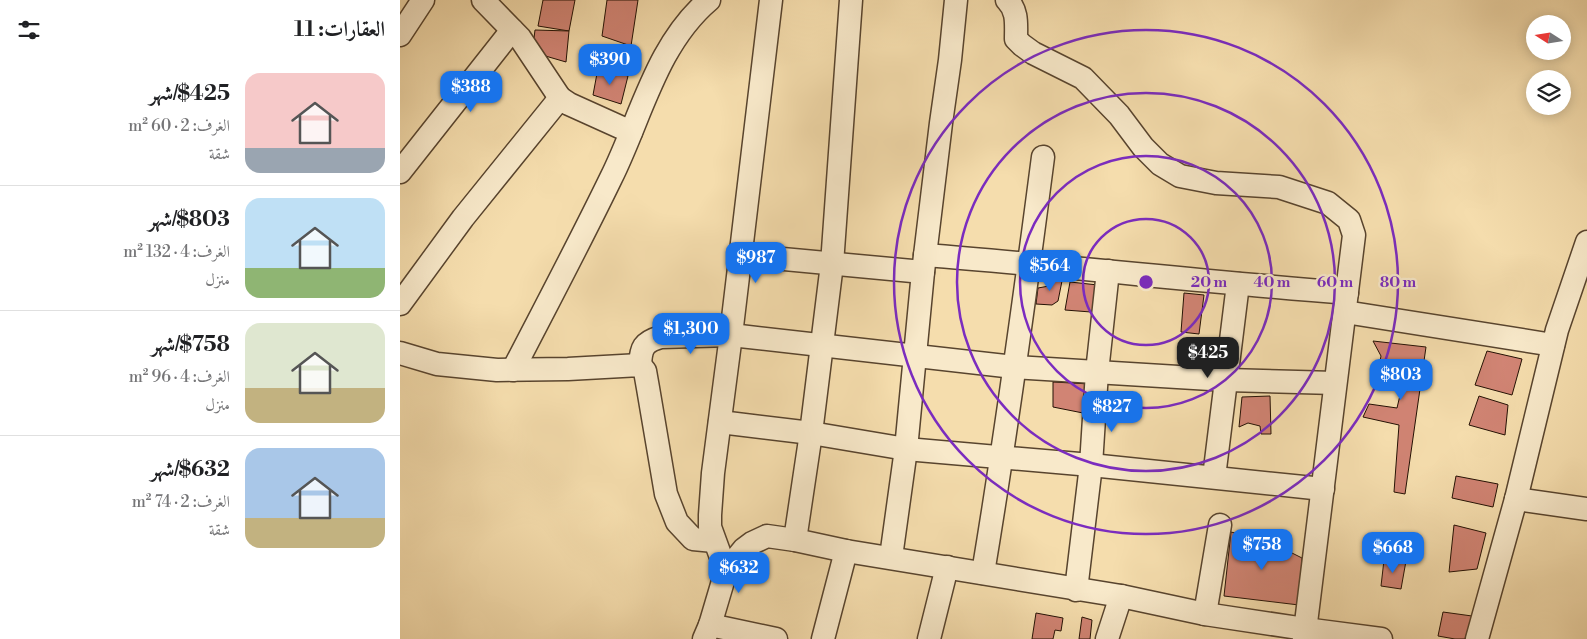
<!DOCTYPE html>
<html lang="ar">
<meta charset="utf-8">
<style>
:root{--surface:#fff;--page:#f2f2f2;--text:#202124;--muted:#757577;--line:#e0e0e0;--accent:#1a73e8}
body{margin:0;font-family:"Libre Bodoni",Amiri,serif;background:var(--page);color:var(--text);direction:rtl;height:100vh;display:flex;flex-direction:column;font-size:19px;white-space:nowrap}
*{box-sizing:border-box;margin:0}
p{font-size:16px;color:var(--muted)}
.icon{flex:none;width:28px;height:28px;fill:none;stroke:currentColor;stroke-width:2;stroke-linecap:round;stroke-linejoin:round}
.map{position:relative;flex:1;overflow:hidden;direction:ltr}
.side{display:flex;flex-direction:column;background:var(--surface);width:400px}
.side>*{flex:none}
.needle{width:32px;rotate:282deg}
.buttons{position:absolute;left:1126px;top:15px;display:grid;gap:10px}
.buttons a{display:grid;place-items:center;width:45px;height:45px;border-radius:50%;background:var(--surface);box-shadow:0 2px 12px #0003;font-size:25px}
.price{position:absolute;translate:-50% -42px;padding:0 11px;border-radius:10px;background:var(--accent);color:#fff;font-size:16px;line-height:32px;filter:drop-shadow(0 1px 2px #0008)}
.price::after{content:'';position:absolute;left:50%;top:30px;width:15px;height:11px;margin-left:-8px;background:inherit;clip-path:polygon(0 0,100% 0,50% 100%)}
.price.selected{background:#222;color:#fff}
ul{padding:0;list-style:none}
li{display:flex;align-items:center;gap:15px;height:125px;padding:0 15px}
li+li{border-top:1px solid var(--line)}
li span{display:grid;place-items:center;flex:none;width:140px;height:100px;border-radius:15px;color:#555}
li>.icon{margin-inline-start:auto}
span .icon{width:60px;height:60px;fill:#fffc;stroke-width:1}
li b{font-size:21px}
h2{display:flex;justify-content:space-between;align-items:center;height:60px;padding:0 15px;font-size:21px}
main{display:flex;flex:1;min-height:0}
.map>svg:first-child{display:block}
.building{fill:#d18474;stroke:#241104}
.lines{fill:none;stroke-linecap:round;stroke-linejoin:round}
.minor-casing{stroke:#58442e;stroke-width:25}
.minor{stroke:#f8e9ca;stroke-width:22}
.ring{fill:none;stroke:#7b2cbf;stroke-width:2.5}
.centre{fill:#7b2cbf;stroke:#f8e9ca;stroke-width:2.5}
.ring-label{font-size:15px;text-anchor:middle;font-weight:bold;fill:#7b2cbf;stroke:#f8e9ca;stroke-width:4.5;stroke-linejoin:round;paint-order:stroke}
</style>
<main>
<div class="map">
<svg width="1187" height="639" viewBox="0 0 1187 639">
<rect width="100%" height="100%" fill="#f5ddad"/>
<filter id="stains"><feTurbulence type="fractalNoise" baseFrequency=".004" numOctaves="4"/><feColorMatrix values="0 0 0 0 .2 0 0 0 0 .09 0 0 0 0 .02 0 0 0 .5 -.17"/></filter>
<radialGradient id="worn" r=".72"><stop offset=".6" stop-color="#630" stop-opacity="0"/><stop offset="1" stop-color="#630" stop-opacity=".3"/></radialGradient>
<g class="building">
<polygon points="143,0 175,0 169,31 138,26"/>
<polygon points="207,0 238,0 231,46 202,36"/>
<polygon points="135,30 169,31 166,62 142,55 133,46"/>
<polygon points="198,68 228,76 221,104 193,95"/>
<polygon points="663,276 658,301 652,305 636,304 638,288 649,286 650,277"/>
<polygon points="670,282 698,285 695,309 691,312 665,310"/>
<polygon points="784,293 804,295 799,334 781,332"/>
<polygon points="973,341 1026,347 1005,494 994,492 999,425 963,417 969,404 997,408 1005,374 978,371 981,356"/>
<polygon points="1087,351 1122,359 1112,395 1075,385"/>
<polygon points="653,382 690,384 688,414 653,407"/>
<polygon points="870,396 871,434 861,434 860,426 848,423 839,427 842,397"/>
<polygon points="1079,396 1108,405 1105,435 1069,425"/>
<polygon points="1056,476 1098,484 1093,507 1052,498"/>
<polygon points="1054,525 1086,533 1077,569 1049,572"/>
<polygon points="831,532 870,542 902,558 899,605 824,596"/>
<polygon points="984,560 1006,561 1001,589 981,586"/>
<polygon points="1043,612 1072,616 1065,639 1055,639 1038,636"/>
<polygon points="636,613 663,618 661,631 655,630 653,639 632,639"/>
<polygon points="682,617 692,620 690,639 679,639"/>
</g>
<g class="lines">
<g class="minor-casing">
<g id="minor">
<polyline points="83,0 120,38 160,98"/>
<path d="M607 0C618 11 616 24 616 39L622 45 633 53 683 78 719 115 743 147 760 164 780 176 816 183 879 187 928 203 949 220 954 235 904 639"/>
<polyline points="0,35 23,0"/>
<polyline points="0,172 112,30"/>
<polyline points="340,255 523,272"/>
<path d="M525 255C666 266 806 282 947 293"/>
<polyline points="0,304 63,218 160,98 169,104 231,132"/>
<polyline points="945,312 1153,345"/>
<polyline points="0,353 37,364 97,370 168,369 240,365 245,371 248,388 266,494 277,522 293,539 314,541"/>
<path d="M240 365C241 348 243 342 261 337L331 335 614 367 827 380 935 383"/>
<path d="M113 370C146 306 180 242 211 178 241 118 256 45 309 0"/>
<polyline points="320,422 411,433 506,449 691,465 923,489"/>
<polyline points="814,477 838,284"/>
<polyline points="1116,499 1187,509"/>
<polyline points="395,540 411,433 432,264 451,0"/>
<polyline points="491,557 506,449 523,272 541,123 550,60 556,0"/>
<polyline points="326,571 310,527 310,515 313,473 331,335 371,0"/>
<path d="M583 573C606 435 625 296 643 157"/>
<polyline points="676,590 691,465 697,372 708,271"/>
<polyline points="805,614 820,525"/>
<polyline points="310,625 376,639"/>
<polyline points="304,639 310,625 326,571 344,549 352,543 367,536 395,540 446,551 721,596 805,614 905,629 981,639"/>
<polyline points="423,639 446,551"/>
<polyline points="529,639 547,567"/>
<polyline points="707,639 721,596"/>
<polyline points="1077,639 1116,499 1157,330 1187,242"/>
</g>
</g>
<use href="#minor" class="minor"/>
</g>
<g class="ring">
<circle cx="746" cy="282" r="63"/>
<circle cx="746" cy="282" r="126"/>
<circle cx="746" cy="282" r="189"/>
<circle cx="746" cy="282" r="252"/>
</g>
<circle cx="746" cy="282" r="8" class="centre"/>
<g class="ring-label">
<text x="809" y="287">20 m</text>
<text x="872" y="287">40 m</text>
<text x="935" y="287">60 m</text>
<text x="998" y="287">80 m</text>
</g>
<rect width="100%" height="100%" filter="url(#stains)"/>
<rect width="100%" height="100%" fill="url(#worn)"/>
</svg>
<div class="buttons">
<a><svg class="needle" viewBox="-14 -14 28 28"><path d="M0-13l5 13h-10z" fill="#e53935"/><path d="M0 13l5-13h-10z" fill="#757577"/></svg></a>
<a><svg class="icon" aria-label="layers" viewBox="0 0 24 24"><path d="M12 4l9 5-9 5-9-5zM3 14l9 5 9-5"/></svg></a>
</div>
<b class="price" style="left:210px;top:86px">$390</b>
<b class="price" style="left:71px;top:113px">$388</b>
<b class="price" style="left:356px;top:284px">$987</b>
<b class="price" style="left:650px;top:292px">$564</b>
<b class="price" style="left:291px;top:355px">$1,300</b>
<b class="price selected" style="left:808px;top:379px">$425</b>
<b class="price" style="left:1001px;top:401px">$803</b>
<b class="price" style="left:712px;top:433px">$827</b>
<b class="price" style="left:862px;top:571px">$758</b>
<b class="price" style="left:993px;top:574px">$668</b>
<b class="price" style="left:339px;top:594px">$632</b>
</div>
<section class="side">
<h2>العقارات: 11<svg class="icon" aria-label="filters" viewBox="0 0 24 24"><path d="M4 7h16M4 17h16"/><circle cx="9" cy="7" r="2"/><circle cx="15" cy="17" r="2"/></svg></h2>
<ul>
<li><span style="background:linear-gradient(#f6c9c9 75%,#9aa5b1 0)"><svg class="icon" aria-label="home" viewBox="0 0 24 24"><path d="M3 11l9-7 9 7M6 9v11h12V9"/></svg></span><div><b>$425/شهر</b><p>الغرف: 2 · 60 m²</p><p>شقة</p></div></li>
<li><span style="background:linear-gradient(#bfe0f5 70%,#8fb573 0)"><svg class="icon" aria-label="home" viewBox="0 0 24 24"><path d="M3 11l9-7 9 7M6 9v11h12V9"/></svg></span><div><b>$803/شهر</b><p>الغرف: 4 · 132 m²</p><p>منزل</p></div></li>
<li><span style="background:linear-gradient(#dfe7d0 65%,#c2b280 0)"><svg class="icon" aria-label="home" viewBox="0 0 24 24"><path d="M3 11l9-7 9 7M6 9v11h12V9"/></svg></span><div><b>$758/شهر</b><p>الغرف: 4 · 96 m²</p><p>منزل</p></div></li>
<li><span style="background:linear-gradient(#a9c7e8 70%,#c2b280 0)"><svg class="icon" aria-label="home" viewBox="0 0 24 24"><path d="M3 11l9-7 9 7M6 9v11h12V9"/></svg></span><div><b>$632/شهر</b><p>الغرف: 2 · 74 m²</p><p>شقة</p></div></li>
</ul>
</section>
</main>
